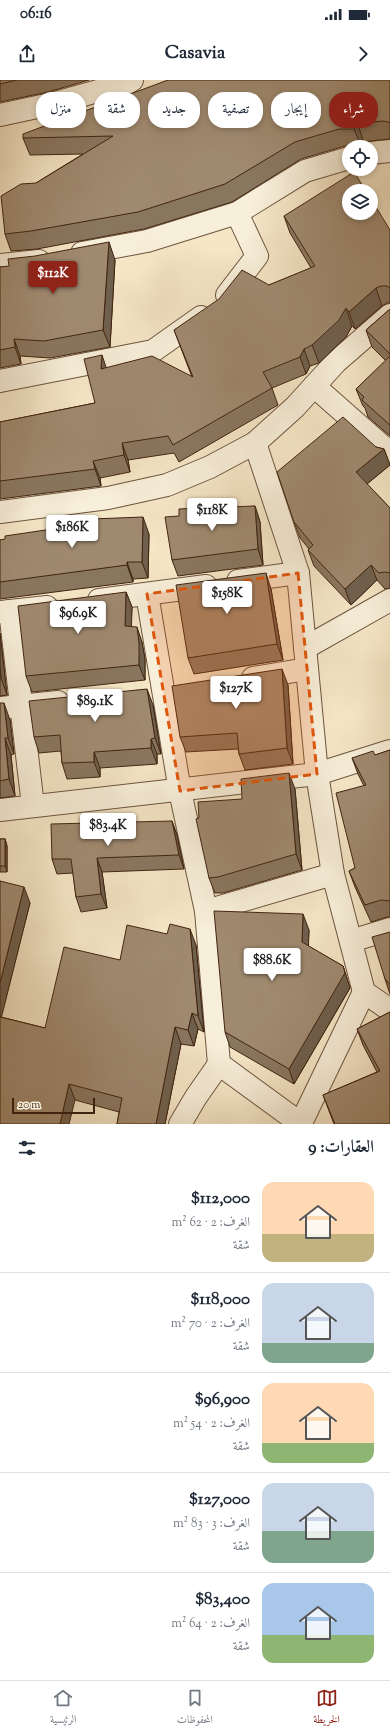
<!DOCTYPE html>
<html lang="ar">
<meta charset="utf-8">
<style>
:root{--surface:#fff;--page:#f6f6f7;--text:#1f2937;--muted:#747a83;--line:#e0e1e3;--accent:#8f2418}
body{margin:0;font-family:"Sorts Mill Goudy",Amiri,serif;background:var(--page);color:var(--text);direction:rtl;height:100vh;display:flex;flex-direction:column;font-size:15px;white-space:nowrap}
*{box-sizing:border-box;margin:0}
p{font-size:13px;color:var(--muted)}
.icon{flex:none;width:22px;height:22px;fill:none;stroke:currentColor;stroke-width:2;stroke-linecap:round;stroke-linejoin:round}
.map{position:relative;height:1044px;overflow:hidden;direction:ltr}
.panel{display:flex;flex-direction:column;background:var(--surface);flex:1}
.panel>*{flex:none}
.guide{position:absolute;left:12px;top:12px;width:366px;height:36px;direction:rtl;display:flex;gap:8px}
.buttons{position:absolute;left:342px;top:60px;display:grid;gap:8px}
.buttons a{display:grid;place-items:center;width:36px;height:36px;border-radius:50%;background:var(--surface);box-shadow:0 2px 6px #0003;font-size:20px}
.scale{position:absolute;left:12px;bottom:10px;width:83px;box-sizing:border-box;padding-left:4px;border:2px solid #412410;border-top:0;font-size:11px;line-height:14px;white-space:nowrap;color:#412410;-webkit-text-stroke:3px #f8efda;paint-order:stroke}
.price{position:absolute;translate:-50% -34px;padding:0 9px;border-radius:4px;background:#fff;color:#222;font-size:13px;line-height:26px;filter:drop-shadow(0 1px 2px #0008)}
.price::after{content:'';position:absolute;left:50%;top:24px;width:12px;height:9px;margin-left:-6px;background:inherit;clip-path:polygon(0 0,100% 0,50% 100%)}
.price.active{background:var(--accent);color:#fff}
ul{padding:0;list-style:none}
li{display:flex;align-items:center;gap:12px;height:100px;padding:0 16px}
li+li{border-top:1px solid var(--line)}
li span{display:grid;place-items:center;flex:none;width:112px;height:80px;border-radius:12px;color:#555}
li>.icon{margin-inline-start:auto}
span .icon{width:48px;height:48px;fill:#fffc;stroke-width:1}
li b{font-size:17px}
h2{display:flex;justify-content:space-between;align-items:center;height:48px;padding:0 16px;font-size:17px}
.tag{padding:0 14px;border-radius:16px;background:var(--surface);box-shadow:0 2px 6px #0003;font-size:14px;line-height:36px}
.tag.active{background:var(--accent);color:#fff}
.status{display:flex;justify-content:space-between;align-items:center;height:28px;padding:0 20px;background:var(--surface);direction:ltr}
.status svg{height:11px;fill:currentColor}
header{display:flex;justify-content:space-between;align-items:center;height:52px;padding:0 16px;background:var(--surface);font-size:18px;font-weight:700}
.dock{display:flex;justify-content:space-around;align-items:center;height:56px;border-top:1px solid var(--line);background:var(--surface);font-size:11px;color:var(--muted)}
.dock a{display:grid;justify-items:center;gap:2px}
.dock .active{color:var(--accent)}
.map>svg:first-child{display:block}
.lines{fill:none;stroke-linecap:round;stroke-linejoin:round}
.minor-casing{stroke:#6e543e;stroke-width:24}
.minor{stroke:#f8efda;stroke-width:22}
.wall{fill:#89765f;stroke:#412410}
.shaded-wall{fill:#6f604e;stroke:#412410}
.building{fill:#9f896f;stroke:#412410}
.marked{fill:#e0560c;fill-opacity:0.2;stroke:#e0560c;stroke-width:3;stroke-dasharray:8 5;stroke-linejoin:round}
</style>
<div class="status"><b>06:16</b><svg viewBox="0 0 49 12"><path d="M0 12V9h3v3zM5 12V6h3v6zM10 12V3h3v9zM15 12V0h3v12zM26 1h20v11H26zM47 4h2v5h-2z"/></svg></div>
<header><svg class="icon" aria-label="forward" viewBox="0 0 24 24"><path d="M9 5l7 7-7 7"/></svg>Casavia<svg class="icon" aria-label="share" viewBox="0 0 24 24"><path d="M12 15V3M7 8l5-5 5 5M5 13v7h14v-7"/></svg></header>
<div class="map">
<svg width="390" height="1044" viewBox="0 0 390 1044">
<rect width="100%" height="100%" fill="#f5e6c6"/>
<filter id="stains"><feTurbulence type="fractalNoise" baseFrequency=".005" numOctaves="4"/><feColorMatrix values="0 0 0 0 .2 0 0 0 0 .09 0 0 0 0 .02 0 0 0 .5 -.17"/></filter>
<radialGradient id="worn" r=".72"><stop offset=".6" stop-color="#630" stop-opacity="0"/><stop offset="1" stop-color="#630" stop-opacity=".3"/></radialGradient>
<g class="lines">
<g class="minor-casing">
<g id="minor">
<polyline points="0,35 51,24 127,3 132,0"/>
<polyline points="371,73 390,71"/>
<polyline points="82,173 147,161 237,133 305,91 349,78"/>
<polyline points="0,185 39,181"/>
<polyline points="227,215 257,176 237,133"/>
<polyline points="0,301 153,271 201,237"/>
<polyline points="314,306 390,373"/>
<polyline points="255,363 298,493 317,694 333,794 364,912 390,930"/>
<polyline points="0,432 108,418 167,405 210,387 255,363 295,327 336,282 390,235"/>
<polyline points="238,501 298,493"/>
<polyline points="147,514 180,711 206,831 219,984"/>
<polyline points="99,520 206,506"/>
<polyline points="10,531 33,726"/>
<polyline points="0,532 47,527"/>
<polyline points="305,568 390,520"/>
<polyline points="253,598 307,589"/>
<polyline points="0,628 58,622"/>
<polyline points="0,730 317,694 390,671"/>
<polyline points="206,831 333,794"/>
<polyline points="351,861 390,849"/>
<polyline points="301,1043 364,912"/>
<polyline points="180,1044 196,1017 219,984 301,1044"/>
</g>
</g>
<use href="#minor" class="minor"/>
</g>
<g class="wall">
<polygon points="0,0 89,0 48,12 0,22"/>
<polygon points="390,0 390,59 370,61 364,63 361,66 345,66 301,79 232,122 144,149 37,169 11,171 5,154 36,103 83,74 30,75 23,58"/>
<polygon points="284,136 390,150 390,223 387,223 382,226 355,249 352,246 346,257 319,283 310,286 306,294 272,308 278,325 179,382 174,373 128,380 130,392 100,398 101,406 0,419 0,342 95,323 106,288 192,297 174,250 269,205 311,188 290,153"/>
<polygon points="115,180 110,267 50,278 20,276 21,284 0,288 0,187"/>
<polygon points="390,229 390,356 368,337 365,328 363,326 356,309 386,281 372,267 366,250"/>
<polygon points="376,367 384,369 390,385 367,404 390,428 390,508 385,509 377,500 351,525 314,486 308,470 309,469 300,458 294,442"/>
<polygon points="255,426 260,442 263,485 178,496 172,480 179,436"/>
<polygon points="149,454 148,498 133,499 133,502 0,519 0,460"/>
<polygon points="271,509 283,580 194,594 188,578"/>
<polygon points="126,512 132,527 131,546 142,562 145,579 145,600 32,612 26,596"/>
<polygon points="0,553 7,615 0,616"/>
<polygon points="288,605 293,684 245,690 239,674 238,669 186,672 180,657"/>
<polygon points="0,623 10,640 14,674 11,675 15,716 0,718"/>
<polygon points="153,625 161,674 157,674 157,684 100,688 100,697 67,699 62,683 61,671 39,673 34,657"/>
<polygon points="390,670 390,837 387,837 371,842 355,807 349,791 355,788 364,706 358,694 352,678 375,675"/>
<polygon points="295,709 302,790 223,813 215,813 209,798 242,719"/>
<polygon points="172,741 177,755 184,789 102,792 107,828 81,832 76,817 73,793 57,794 52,779"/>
<polygon points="0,759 5,759 7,766 7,792 0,792"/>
<polygon points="0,801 30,823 1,937 45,948 120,880 196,865 204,952 198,949 194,966 181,964 165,1044 117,1044 119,1032 75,1020 0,1044"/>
<polygon points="309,850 308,866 343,886 350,908 294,1004 230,967 225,952"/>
<polygon points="390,852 390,914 385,899"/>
<polygon points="390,932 390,1044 334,1044 323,1015 377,992 363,965 357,949"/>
</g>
<g class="shaded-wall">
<polygon points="358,45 364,63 361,66 354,49"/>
<polygon points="109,162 115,180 110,267 103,250"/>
<polygon points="376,208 382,226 355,249 349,232"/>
<polygon points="346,228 352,246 346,257 319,283 312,265"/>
<polygon points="14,259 20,276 21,284 15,267"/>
<polygon points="304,269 310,286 306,294 300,277"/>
<polygon points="102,275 108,293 101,289"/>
<polygon points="122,363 128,380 130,392 124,375"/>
<polygon points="384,369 390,385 362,408 356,392"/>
<polygon points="93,381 100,398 101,406 95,389"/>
<polygon points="255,426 260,442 263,485 258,469"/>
<polygon points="143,437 149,454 148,498 142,482"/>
<polygon points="127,482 133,499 133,502 127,485"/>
<polygon points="371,485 377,500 351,525 345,509"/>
<polygon points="266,493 271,509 283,580 277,564"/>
<polygon points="126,512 132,527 131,562 125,546"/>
<polygon points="137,547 142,562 145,579 145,600 139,585"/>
<polygon points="0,553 7,615 1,598 0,587"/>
<polygon points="282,589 288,605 293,684 287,668"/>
<polygon points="147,609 153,625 161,674 155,658"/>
<polygon points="4,623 10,640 14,674 8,658"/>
<polygon points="5,658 11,675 15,716 9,699"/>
<polygon points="151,659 157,674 157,684 151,668"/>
<polygon points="94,672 100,688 100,697 94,682"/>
<polygon points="289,693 295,709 302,790 296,774"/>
<polygon points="172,741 177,755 184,789 179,775"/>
<polygon points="5,759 7,766 7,792 5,786"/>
<polygon points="97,778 102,792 107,828 101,814"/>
<polygon points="24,807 30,823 0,943 0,903"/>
<polygon points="303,834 309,850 308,878 302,862"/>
<polygon points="190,849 196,865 204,952 198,936"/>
<polygon points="343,886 350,908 294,1004 289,989"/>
<polygon points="192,933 198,949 194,966 188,950"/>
<polygon points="175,947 181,964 165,1044 156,1044"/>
<polygon points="69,1004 75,1020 69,1044 60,1044"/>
</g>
<g class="building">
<polygon points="0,0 17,0 0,4"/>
<polygon points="168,0 390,0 390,43 388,42 383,41 363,43 358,45 354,49 339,49 295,62 225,104 138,132 31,151 5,154 1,116 21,104 36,103 113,56 23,58 23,54"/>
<polygon points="354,92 366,111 349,111 349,133 371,133 371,119 390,150 390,208 387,206 381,206 376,208 349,232 346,228 339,240 312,265 304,269 300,277 263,292 272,308 173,365 168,356 122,363 124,375 93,381 95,389 0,401 0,342 95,323 84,279 102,275 101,289 152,276 193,297 174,250 219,219 242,190 269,205 315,186 284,136"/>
<polygon points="109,162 103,250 44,261 14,259 15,267 0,270 0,187 9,186 8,179 35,176"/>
<polygon points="390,229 390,274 366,250"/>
<polygon points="390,276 390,345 362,320 364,317 356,309"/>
<polygon points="343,337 376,367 384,369 356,392 390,428 390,493 385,492 379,493 371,485 345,509 308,470 313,465 294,442 277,392"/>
<polygon points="255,426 258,469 172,480 165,437 179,436 179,429"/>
<polygon points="143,437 142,482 127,482 127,485 0,502 0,460 5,459 5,456 93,443 92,439"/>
<polygon points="266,493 277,564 188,578 176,505"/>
<polygon points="126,512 125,546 137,547 139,563 139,585 26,596 18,526"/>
<polygon points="0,587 1,598 0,598"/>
<polygon points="282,589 287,668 239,674 237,653 180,657 172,606"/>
<polygon points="147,609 155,658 151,659 151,668 94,672 94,682 62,683 60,655 34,657 29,621"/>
<polygon points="0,623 4,623 8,658 5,658 9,699 0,701"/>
<polygon points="390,670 390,821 381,820 365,825 349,791 355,788 336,713 366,705 352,678 373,671 375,675"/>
<polygon points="289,693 296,774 218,797 209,798 196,739 199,738 198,722 242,719 241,699"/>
<polygon points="172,741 179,775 97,778 101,814 76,817 71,779 52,779 51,744"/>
<rect x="0" y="759" width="5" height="27"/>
<polygon points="0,801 24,807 0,903"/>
<polygon points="214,831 303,834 302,862 343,886 345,893 289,989 225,952"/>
<polygon points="170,844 190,849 198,936 192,933 188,950 175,947 156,1044 117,1044 122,1018 69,1004 60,1044 0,1044 0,937 45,948 64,867 120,880 127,845 167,854"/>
<polygon points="390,852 390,904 385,899 372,857"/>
<polygon points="390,932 390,1044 335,1044 323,1015 380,991 357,949"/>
</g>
<path class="marked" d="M298 493 317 694 180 711 147 514Z"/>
<rect width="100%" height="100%" filter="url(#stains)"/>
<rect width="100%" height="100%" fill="url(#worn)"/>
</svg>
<div class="buttons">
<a><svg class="icon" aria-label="locate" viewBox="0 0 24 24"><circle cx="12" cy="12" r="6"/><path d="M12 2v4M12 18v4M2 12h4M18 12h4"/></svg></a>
<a><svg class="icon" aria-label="layers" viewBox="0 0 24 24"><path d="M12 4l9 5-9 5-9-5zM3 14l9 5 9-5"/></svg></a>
</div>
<div class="scale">20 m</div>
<b class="price active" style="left:53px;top:215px">$112K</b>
<b class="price" style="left:212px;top:452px">$118K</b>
<b class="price" style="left:72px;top:469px">$186K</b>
<b class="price" style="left:227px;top:535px">$158K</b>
<b class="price" style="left:78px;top:555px">$96.9K</b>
<b class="price" style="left:236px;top:630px">$127K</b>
<b class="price" style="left:95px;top:643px">$89.1K</b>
<b class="price" style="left:108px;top:767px">$83.4K</b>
<b class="price" style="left:272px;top:902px">$88.6K</b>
<div class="guide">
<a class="tag active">شراء</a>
<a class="tag">إيجار</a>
<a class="tag">تصفية</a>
<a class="tag">جديد</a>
<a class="tag">شقة</a>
<a class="tag">منزل</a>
</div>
</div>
<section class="panel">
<h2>العقارات: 9<svg class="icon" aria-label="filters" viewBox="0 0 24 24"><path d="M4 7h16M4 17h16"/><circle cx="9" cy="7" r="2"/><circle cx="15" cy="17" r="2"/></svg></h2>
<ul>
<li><span style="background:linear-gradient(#ffd9b3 65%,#c2b280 0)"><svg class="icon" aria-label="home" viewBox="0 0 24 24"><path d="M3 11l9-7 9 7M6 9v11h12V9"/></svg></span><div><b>$112,000</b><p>الغرف: 2 · 62 m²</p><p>شقة</p></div></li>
<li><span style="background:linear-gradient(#c9d6e8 75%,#7fa58c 0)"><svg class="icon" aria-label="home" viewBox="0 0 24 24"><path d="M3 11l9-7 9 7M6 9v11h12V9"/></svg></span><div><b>$118,000</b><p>الغرف: 2 · 70 m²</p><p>شقة</p></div></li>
<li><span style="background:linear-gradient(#ffd9b3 75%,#8fb573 0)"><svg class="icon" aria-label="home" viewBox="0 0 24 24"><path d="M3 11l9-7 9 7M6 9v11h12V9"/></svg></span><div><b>$96,900</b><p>الغرف: 2 · 54 m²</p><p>شقة</p></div></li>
<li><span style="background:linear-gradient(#c9d6e8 60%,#7fa58c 0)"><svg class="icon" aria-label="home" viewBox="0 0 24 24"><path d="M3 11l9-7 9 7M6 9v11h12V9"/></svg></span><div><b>$127,000</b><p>الغرف: 3 · 83 m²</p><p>شقة</p></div></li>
<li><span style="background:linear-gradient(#a9c7e8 65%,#8fb573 0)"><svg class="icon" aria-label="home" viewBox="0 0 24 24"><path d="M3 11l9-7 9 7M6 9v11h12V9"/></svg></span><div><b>$83,400</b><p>الغرف: 2 · 64 m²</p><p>شقة</p></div></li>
</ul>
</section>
<nav class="dock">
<a class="active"><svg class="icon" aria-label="map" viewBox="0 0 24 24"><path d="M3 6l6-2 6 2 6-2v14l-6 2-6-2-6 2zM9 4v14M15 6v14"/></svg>الخريطة</a>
<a><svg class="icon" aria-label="saved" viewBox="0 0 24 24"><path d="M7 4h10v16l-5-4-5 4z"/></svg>المحفوظات</a>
<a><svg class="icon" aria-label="home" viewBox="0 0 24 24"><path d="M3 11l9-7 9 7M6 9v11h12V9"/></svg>الرئيسية</a>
</nav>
